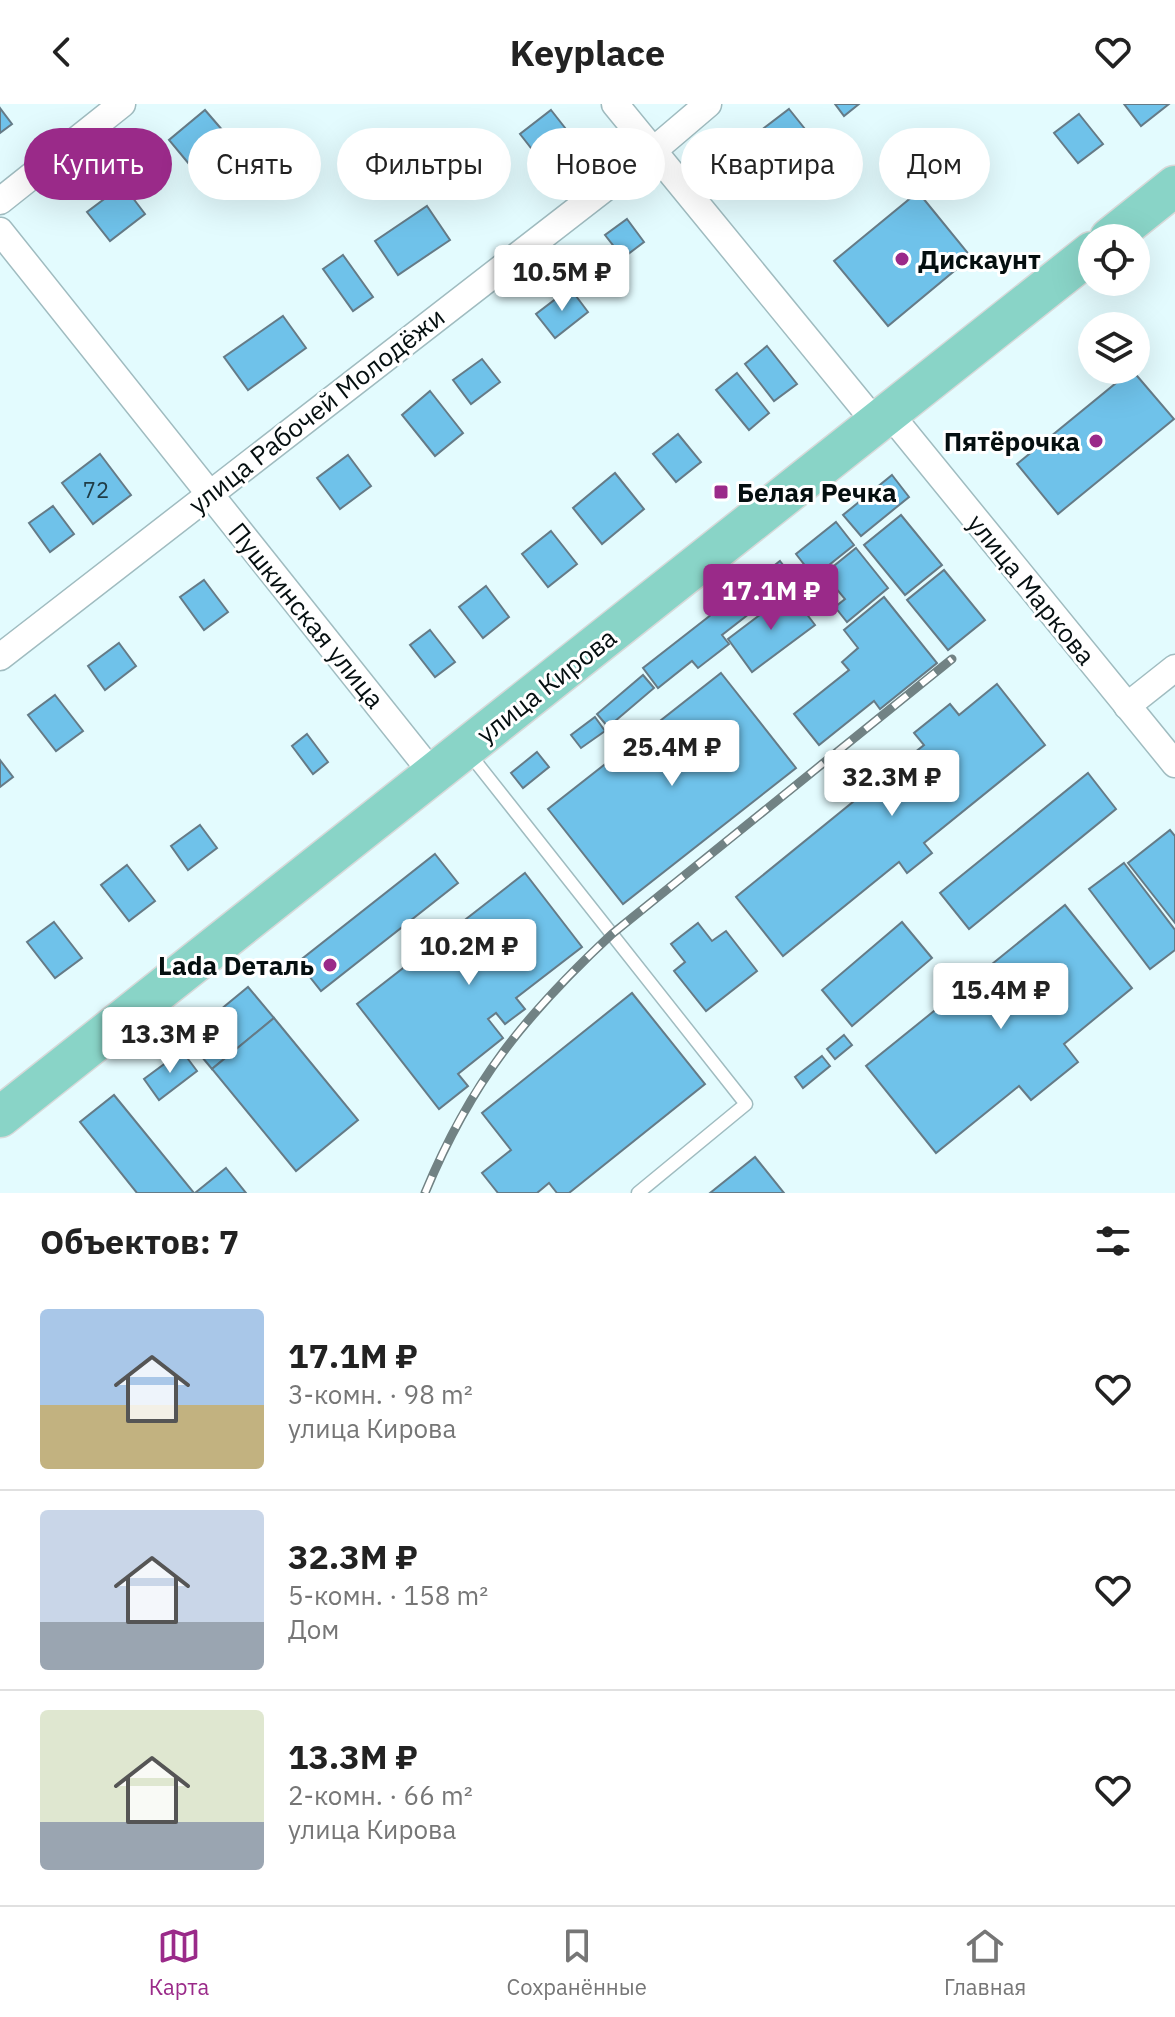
<!DOCTYPE html>
<html lang="ru">
<meta charset="utf-8">
<style>
:root{--surface:#fff;--page:#f6f6f6;--text:#222;--muted:#767676;--line:#e0e0e0;--accent:#9a2a89}
body{margin:0;font-family:"IBM Plex Sans",sans-serif;background:var(--page);color:var(--text);height:100vh;display:flex;flex-direction:column;font-size:30px;white-space:nowrap}
*{box-sizing:border-box;margin:0}
p{font-size:26px;color:var(--muted)}
.icon{flex:none;width:44px;height:44px;fill:none;stroke:currentColor;stroke-width:2;stroke-linecap:round;stroke-linejoin:round}
.map{position:relative;height:1089px;overflow:hidden}
.details{display:flex;flex-direction:column;background:var(--surface);flex:1}
.details>*{flex:none}
.top-card{position:absolute;left:24px;top:24px;width:1128px;height:72px;display:flex;gap:16px}
.buttons{position:absolute;left:1078px;top:120px;display:grid;gap:16px}
.buttons a{display:grid;place-items:center;width:72px;height:72px;border-radius:50%;background:var(--surface);box-shadow:0 8px 32px #0002;font-size:40px}
.price{position:absolute;translate:-50% -68px;padding:0 18px;border-radius:8px;background:#fff;color:#222;font-size:26px;line-height:52px;filter:drop-shadow(0 2px 4px #0008)}
.price::after{content:'';position:absolute;left:50%;top:48px;width:24px;height:18px;margin-left:-12px;background:inherit;clip-path:polygon(0 0,100% 0,50% 100%)}
.price.selected{background:var(--accent);color:#fff}
ul{padding:0;list-style:none}
li{display:flex;align-items:center;gap:24px;height:200px;padding:0 40px}
li+li{border-top:2px solid var(--line)}
li span{display:grid;place-items:center;flex:none;width:224px;height:160px;border-radius:8px;color:#555}
li>.icon{margin-inline-start:auto}
span .icon{width:96px;height:96px;fill:#fffc;stroke-width:1}
li b{font-size:34px}
h2{display:flex;justify-content:space-between;align-items:center;height:96px;padding:0 40px;font-size:34px}
.pill{padding:0 28px;border-radius:36px;background:var(--surface);box-shadow:0 8px 32px #0002;font-size:28px;line-height:72px}
.pill.selected{background:var(--accent);color:#fff}
header{display:flex;justify-content:space-between;align-items:center;height:104px;padding:0 40px;background:var(--surface);font-size:36px;font-weight:700}
.tabs{display:flex;justify-content:space-around;align-items:center;height:112px;border-top:2px solid var(--line);background:var(--surface);font-size:22px;color:var(--muted)}
.tabs a{display:grid;justify-items:center;gap:4px}
.tabs .selected{color:var(--accent)}
.map>svg:first-child{display:block}
.building{fill:#6fc2ea;stroke:#657b87;stroke-width:2}
.lines{fill:none;stroke-linecap:round;stroke-linejoin:round}
.service-casing{stroke:#a0bcc0;stroke-width:15}
.minor-casing{stroke:#a0bcc0;stroke-width:29}
.primary-casing{stroke:#d7d9d9;stroke-width:43}
.service{stroke:#fff;stroke-width:12}
.minor{stroke:#fff;stroke-width:26}
.primary{stroke:#89d4c7;stroke-width:40}
.rail-casing{stroke:#718284;stroke-width:9}
.rail{stroke:#fff;stroke-width:6;stroke-dasharray:18;stroke-linecap:butt}
.poi-dot{fill:#9a2a89;stroke:#fff;stroke-width:3}
.labels{text-anchor:middle;dominant-baseline:central;stroke-width:6;stroke-linejoin:round;paint-order:stroke}
.number-label{font-size:22px;fill:#203c46}
.poi-label{font-size:26px;font-weight:bold;fill:#050f10;stroke:#fff;text-anchor:start}
.street-label{font-size:26px;fill:#050f10;stroke:#fff}
</style>
<header><svg class="icon" aria-label="back" viewBox="0 0 24 24"><path d="M15 5l-7 7 7 7"/></svg>Keyplace<svg class="icon" aria-label="heart" viewBox="0 0 24 24"><path d="M12 20l-8-8c-3-5 5-10 8-4 3-6 11-1 8 4z"/></svg></header>
<div class="map">
<svg width="1175" height="1089" viewBox="0 0 1175 1089">
<rect width="100%" height="100%" fill="#e3fbfe"/>
<g class="building">
<polygon points="835,0 859,0 844,12"/>
<polygon points="1124,0 1169,0 1141,22"/>
<polygon points="0,4 12,20 0,29"/>
<polygon points="789,5 813,35 754,80 731,49"/>
<polygon points="205,6 230,35 194,66 169,36"/>
<polygon points="551,6 573,34 542,58 520,30"/>
<polygon points="1079,10 1103,40 1078,59 1054,29"/>
<polygon points="123,81 145,110 110,137 87,108"/>
<polygon points="918,88 971,153 888,222 834,157"/>
<polygon points="427,102 450,136 398,171 375,137"/>
<polygon points="627,115 644,138 623,154 605,131"/>
<polygon points="343,151 373,193 353,207 323,165"/>
<polygon points="570,184 588,208 555,234 536,210"/>
<polygon points="283,212 306,244 248,286 224,253"/>
<polygon points="767,242 797,280 774,297 745,260"/>
<polygon points="482,255 500,278 471,300 453,276"/>
<polygon points="1132,266 1174,315 1058,410 1017,360"/>
<polygon points="737,269 769,309 749,326 716,286"/>
<polygon points="430,287 463,329 435,352 402,311"/>
<polygon points="678,330 701,358 676,378 653,350"/>
<polygon points="100,350 131,391 93,420 62,379"/>
<polygon points="348,351 371,382 340,405 317,374"/>
<polygon points="615,369 644,405 602,440 573,404"/>
<polygon points="892,371 909,393 861,432 843,411"/>
<polygon points="53,402 74,430 50,448 29,419"/>
<polygon points="901,411 942,461 905,491 864,441"/>
<polygon points="836,418 854,441 814,473 796,450"/>
<polygon points="551,427 577,460 548,483 522,450"/>
<polygon points="856,444 888,484 847,518 835,503 845,495 824,470"/>
<polygon points="780,457 794,475 722,531 729,540 698,564 692,557 658,584 643,564"/>
<polygon points="944,466 985,516 948,546 907,496"/>
<polygon points="204,476 228,508 204,526 180,493"/>
<polygon points="486,482 509,513 483,534 459,503"/>
<polygon points="790,488 815,521 752,568 728,535"/>
<polygon points="884,493 937,559 880,605 874,597 819,641 794,610 849,566 842,558 858,544 844,526"/>
<polygon points="430,526 455,558 435,573 410,541"/>
<polygon points="119,539 136,562 105,586 88,562"/>
<polygon points="721,569 796,664 623,800 548,705"/>
<polygon points="643,571 654,584 608,623 597,610"/>
<polygon points="997,580 1045,641 924,739 932,749 907,769 899,758 783,852 736,793 854,697 844,684 866,666 876,679 924,641 914,629 950,600 959,611"/>
<polygon points="55,591 83,627 56,647 28,611"/>
<polygon points="595,613 605,627 581,644 571,631"/>
<polygon points="307,630 328,658 313,670 292,642"/>
<polygon points="537,648 549,663 523,684 511,669"/>
<polygon points="0,656 13,673 0,683"/>
<polygon points="1088,669 1116,705 969,825 940,789"/>
<polygon points="200,721 217,744 188,766 171,742"/>
<polygon points="1170,726 1175,732 1175,819 1128,759"/>
<polygon points="435,750 458,779 321,887 298,858"/>
<polygon points="1124,759 1175,826 1175,846 1150,865 1089,785"/>
<polygon points="127,761 155,797 129,817 101,781"/>
<polygon points="525,769 582,843 516,894 525,905 505,920 496,909 488,915 503,934 458,970 468,982 439,1005 357,900"/>
<polygon points="1065,801 1132,884 1064,940 1078,958 1031,996 1019,982 936,1049 866,962"/>
<polygon points="54,818 82,854 55,874 27,838"/>
<polygon points="902,818 932,854 852,922 822,886"/>
<polygon points="698,819 712,837 726,827 757,867 706,907 674,867 685,858 671,840"/>
<polygon points="248,883 274,914 212,965 186,934"/>
<polygon points="632,889 705,980 569,1089 557,1089 549,1079 537,1089 498,1089 482,1069 511,1046 482,1009"/>
<polygon points="274,914 358,1016 296,1067 212,965"/>
<polygon points="844,931 852,941 835,955 827,945"/>
<polygon points="182,947 197,967 159,996 144,975"/>
<polygon points="822,952 830,962 803,984 795,973"/>
<polygon points="114,991 194,1089 137,1089 80,1018"/>
<polygon points="755,1053 784,1089 710,1089"/>
<polygon points="226,1064 246,1089 195,1089"/>
</g>
<g class="lines">
<g class="service-casing">
<polyline id="service" points="468,648 746,1000 638,1089"/>
</g>
<g class="minor-casing">
<g id="minor">
<polyline points="615,0 876,319"/>
<polyline points="0,97 122,0"/>
<polyline points="0,127 433,670"/>
<polyline points="889,309 1175,660"/>
<polyline points="0,553 654,46 708,0"/>
<polyline points="1127,602 1175,564"/>
</g>
</g>
<g class="primary-casing">
<g id="primary">
<polyline points="1110,134 1175,82"/>
<polyline points="0,1013 1092,148"/>
</g>
</g>
<use href="#service" class="service"/>
<use href="#minor" class="minor"/>
<use href="#primary" class="primary"/>
<g class="rail-casing">
<path id="rail" d="M425 1089C471 978 524 912 612 830L952 555"/>
</g>
<use href="#rail" class="rail"/>
</g>
<g class="poi-dot">
<circle cx="902" cy="155" r="8"/>
<circle cx="1096" cy="337" r="8"/>
<rect x="713" y="380" width="16" height="16" rx="4"/>
<circle cx="330" cy="861" r="8"/>
</g>
<g class="labels">
<g class="number-label">
<text x="96" y="385">72</text>
</g>
<g class="poi-label">
<text x="918" y="155">Дискаунт</text>
<text x="1080" y="337" text-anchor="end">Пятёрочка</text>
<text x="737" y="388">Белая Речка</text>
<text x="314" y="861" text-anchor="end">Lada Dеталь</text>
</g>
<g class="street-label">
<text transform="translate(316 306) rotate(-38)">улица Рабочей Молодёжи</text>
<text transform="translate(1032 485) rotate(51)">улица Маркова</text>
<text transform="translate(307 511) rotate(51)">Пушкинская улица</text>
<text transform="translate(546 581) rotate(-38)">улица Кирова</text>
</g>
</g>
</svg>
<div class="buttons">
<a><svg class="icon" aria-label="locate" viewBox="0 0 24 24"><circle cx="12" cy="12" r="6"/><path d="M12 2v4M12 18v4M2 12h4M18 12h4"/></svg></a>
<a><svg class="icon" aria-label="layers" viewBox="0 0 24 24"><path d="M12 4l9 5-9 5-9-5zM3 14l9 5 9-5"/></svg></a>
</div>
<b class="price" style="left:562px;top:209px">10.5M ₽</b>
<b class="price selected" style="left:771px;top:528px">17.1M ₽</b>
<b class="price" style="left:672px;top:684px">25.4M ₽</b>
<b class="price" style="left:892px;top:714px">32.3M ₽</b>
<b class="price" style="left:469px;top:883px">10.2M ₽</b>
<b class="price" style="left:1001px;top:927px">15.4M ₽</b>
<b class="price" style="left:170px;top:971px">13.3M ₽</b>
<div class="top-card">
<a class="pill selected">Купить</a>
<a class="pill">Снять</a>
<a class="pill">Фильтры</a>
<a class="pill">Новое</a>
<a class="pill">Квартира</a>
<a class="pill">Дом</a>
</div>
</div>
<section class="details">
<h2>Объектов: 7<svg class="icon" aria-label="filters" viewBox="0 0 24 24"><path d="M4 7h16M4 17h16"/><circle cx="9" cy="7" r="2"/><circle cx="15" cy="17" r="2"/></svg></h2>
<ul>
<li><span style="background:linear-gradient(#a9c7e8 60%,#c2b280 0)"><svg class="icon" aria-label="home" viewBox="0 0 24 24"><path d="M3 11l9-7 9 7M6 9v11h12V9"/></svg></span><div><b>17.1M ₽</b><p>3-комн. · 98 m²</p><p>улица Кирова</p></div><svg class="icon" aria-label="heart" viewBox="0 0 24 24"><path d="M12 20l-8-8c-3-5 5-10 8-4 3-6 11-1 8 4z"/></svg></li>
<li><span style="background:linear-gradient(#c9d6e8 70%,#9aa5b1 0)"><svg class="icon" aria-label="home" viewBox="0 0 24 24"><path d="M3 11l9-7 9 7M6 9v11h12V9"/></svg></span><div><b>32.3M ₽</b><p>5-комн. · 158 m²</p><p>Дом</p></div><svg class="icon" aria-label="heart" viewBox="0 0 24 24"><path d="M12 20l-8-8c-3-5 5-10 8-4 3-6 11-1 8 4z"/></svg></li>
<li><span style="background:linear-gradient(#dfe7d0 70%,#9aa5b1 0)"><svg class="icon" aria-label="home" viewBox="0 0 24 24"><path d="M3 11l9-7 9 7M6 9v11h12V9"/></svg></span><div><b>13.3M ₽</b><p>2-комн. · 66 m²</p><p>улица Кирова</p></div><svg class="icon" aria-label="heart" viewBox="0 0 24 24"><path d="M12 20l-8-8c-3-5 5-10 8-4 3-6 11-1 8 4z"/></svg></li>
</ul>
</section>
<nav class="tabs">
<a class="selected"><svg class="icon" aria-label="map" viewBox="0 0 24 24"><path d="M3 6l6-2 6 2 6-2v14l-6 2-6-2-6 2zM9 4v14M15 6v14"/></svg>Карта</a>
<a><svg class="icon" aria-label="saved" viewBox="0 0 24 24"><path d="M7 4h10v16l-5-4-5 4z"/></svg>Сохранённые</a>
<a><svg class="icon" aria-label="home" viewBox="0 0 24 24"><path d="M3 11l9-7 9 7M6 9v11h12V9"/></svg>Главная</a>
</nav>
